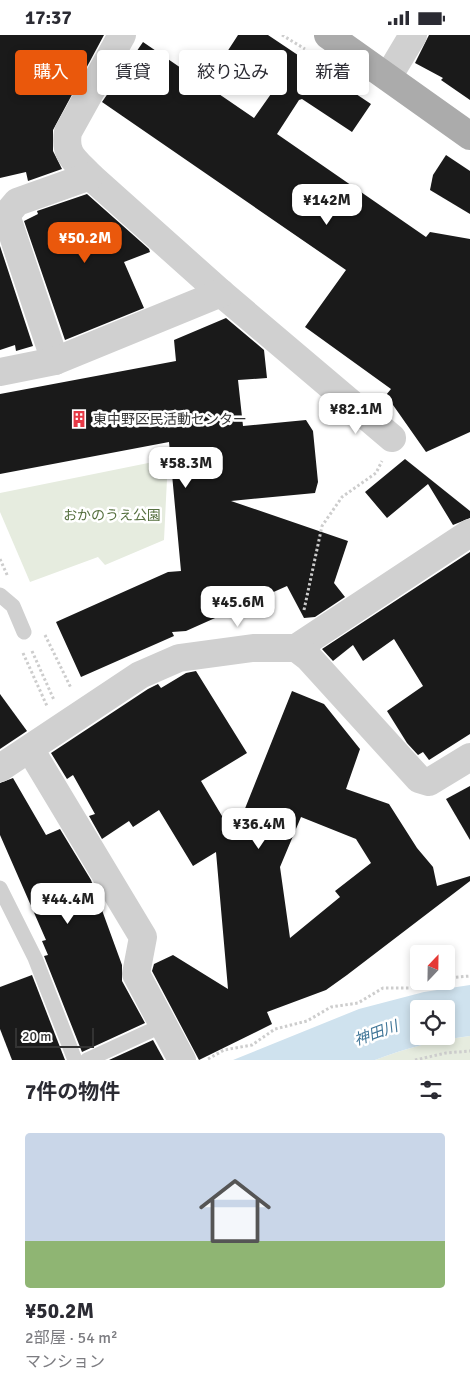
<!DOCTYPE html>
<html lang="ja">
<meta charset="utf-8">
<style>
:root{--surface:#fff;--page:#f2f2f3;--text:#2b2b33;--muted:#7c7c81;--accent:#ea580c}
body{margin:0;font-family:Signika,"Noto Sans JP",sans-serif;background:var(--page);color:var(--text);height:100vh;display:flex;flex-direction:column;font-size:19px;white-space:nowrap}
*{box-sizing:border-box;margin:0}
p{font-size:16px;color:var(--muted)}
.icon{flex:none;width:28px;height:28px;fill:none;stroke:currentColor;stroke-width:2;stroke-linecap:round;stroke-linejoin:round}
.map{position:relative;height:1025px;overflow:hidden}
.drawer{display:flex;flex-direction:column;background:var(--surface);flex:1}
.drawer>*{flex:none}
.guide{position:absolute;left:15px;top:15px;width:440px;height:45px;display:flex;gap:10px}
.needle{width:32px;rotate:22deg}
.fabs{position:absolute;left:410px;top:910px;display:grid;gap:10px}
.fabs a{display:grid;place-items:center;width:45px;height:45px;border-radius:5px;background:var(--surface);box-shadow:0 2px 8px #0003;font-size:25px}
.scale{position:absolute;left:15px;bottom:12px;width:79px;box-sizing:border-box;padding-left:5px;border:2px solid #333;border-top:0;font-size:14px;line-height:18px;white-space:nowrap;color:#333;-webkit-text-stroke:4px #fff;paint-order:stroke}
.price{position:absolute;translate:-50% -42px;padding:0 11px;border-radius:10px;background:#fff;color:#222;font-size:16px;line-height:32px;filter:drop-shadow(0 1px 2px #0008)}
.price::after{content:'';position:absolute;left:50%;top:30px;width:15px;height:11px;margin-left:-8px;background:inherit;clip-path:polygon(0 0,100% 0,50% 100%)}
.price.selected{background:var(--accent);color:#fff}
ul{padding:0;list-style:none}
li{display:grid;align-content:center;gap:10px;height:265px;padding:0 25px}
li span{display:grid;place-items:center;height:155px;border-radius:5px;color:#555}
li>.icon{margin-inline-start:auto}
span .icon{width:90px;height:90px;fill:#fffc;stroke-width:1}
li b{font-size:21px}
h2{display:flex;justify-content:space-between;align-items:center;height:60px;padding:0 25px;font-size:21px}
.tag{padding:0 18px;border-radius:5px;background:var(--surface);box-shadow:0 2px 8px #0003;font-size:18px;line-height:45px}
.tag.selected{background:var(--accent);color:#fff}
.status{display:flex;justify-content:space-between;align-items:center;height:35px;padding:0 25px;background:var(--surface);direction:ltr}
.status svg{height:14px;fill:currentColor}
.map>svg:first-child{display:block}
.green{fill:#e6ecdf}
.water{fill:#cfe2ee;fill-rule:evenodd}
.building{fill:#1a1a1a;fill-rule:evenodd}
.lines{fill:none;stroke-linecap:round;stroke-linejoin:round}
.path{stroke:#cdcdcd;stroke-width:3;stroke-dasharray:2.5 2.5;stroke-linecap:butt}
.service{stroke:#d0d0d0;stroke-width:15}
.minor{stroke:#d0d0d0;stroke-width:28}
.primary{stroke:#ababab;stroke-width:28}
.labels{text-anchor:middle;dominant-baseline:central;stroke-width:5;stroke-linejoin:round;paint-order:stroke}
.poi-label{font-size:14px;fill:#333;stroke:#fff;text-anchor:start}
.park-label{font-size:14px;fill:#56703f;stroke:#fff}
.water-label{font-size:15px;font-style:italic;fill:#3f7597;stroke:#fff}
</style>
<div class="status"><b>17:37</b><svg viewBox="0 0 49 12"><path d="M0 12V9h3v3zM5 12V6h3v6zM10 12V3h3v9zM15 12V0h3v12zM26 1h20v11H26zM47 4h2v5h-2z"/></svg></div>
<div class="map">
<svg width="470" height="1025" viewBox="0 0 470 1025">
<rect width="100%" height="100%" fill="#fff"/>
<g class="green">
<polygon points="168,424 164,505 105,530 98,522 30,547 0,477 0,458"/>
<path d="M470 1001V1025H375C406 1013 437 1005 470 1001Z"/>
</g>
<path class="water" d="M470 950V1001C437 1005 406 1013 375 1025H233L359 974 424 957ZM419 974H446V1001H419Z"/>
<g class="building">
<polygon points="0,0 104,0 53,95 53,116 62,134 28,146 26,137 0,143"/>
<polygon points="238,0 268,0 371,69 352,97 302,64 299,65 277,99 426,202 430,197 470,204 470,397 426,417 386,360 391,354 305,292 346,235 102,67 143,7 254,83 278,49 227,17"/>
<polygon points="429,0 470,0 470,65 441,45 443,43 415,28"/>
<polygon points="446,120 470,136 470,179 430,155 433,140"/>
<polygon points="87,159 149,214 150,217 124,227 144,273 65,305 24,186 38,179 37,176"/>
<polygon points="0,211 33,311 16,316 15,310 0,315"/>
<polygon points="226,283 264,315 267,343 238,345 243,391 306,385 313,396 318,447 315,458 231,466 348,506 334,548 345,562 315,582 304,583 287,551 186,596 172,597 174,601 81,642 56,587 168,537 181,536 169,407 0,439 0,359 176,326 174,305"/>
<polygon points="405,424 470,476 470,483 453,490 428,449 387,483 365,457"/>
<polygon points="470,517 470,699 429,725 423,717 418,720 407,708 387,676 423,651 394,604 363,626 353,610 333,626 322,614"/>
<path d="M196 636 247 718 201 746 234 801 292 656 324 669 360 714 346 754 389 769 417 813 433 832 437 851 470 841V846L347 940 326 955 267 977 272 989 199 1025 152 936 154 929 173 920 228 954 216 817 193 831 159 775 133 792 129 786 102 804 89 781 95 779 73 740 67 744 51 718 148 654 158 649 161 653 186 638ZM301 782 356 804 371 828 335 856 340 862 290 903 280 832Z"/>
<polygon points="0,659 27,696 0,714"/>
<polygon points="13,743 46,800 60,794 91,845 122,930 122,946 145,988 82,1017 44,921 48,920 42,906 46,905 0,800 0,748"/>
<polygon points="470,751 470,805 446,764"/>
<polygon points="32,940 65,1025 12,1025 0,994 0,952"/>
<polygon points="153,1005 164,1025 109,1025"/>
</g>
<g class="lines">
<g class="path">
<polyline points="282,0 305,14"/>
<polyline points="0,524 8,542"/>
<polyline points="304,575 322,491 342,462 376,438 382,426"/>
<polyline points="45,600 71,653"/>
<polyline points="32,616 54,665"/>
<polyline points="23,618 47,671"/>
<polyline points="446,943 470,941"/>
<polyline points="208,1024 224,1015 252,1010 275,994 307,986 331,972 358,968 383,953 410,953 425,946"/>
<polyline points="415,1025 446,1018 470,1016"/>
</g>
<g class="service">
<polyline points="0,560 13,571 24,597"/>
<polyline points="0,853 35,923 75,1025"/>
<polyline points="87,1025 163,990"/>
</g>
<g class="minor">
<path d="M122 0 68 97C64 120 75 125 90 141L221 258 392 403"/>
<polyline points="388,42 413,0"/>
<polyline points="55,326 6,180 17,167 90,141"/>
<polyline points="0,337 55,326 221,258"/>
<polyline points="296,613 470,498"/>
<polyline points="30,714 143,902 136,939 182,1025"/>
<polyline points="0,733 140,640 179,623 253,613 296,613 309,623 419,744 429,747 470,722"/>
</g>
<polyline class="primary" points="328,0 470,101"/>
</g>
<defs>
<g id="building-bare" transform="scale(1.35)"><path d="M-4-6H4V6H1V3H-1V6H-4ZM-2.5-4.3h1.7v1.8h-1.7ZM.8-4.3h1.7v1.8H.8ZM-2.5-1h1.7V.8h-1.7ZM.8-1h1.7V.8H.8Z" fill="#e63946" stroke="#fff" stroke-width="2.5" paint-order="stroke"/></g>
</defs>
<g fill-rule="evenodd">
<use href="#building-bare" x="79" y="384"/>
</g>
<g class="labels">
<g class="poi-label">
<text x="93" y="384">東中野区民活動センター</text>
</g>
<g class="park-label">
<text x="112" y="480">おかのうえ公園</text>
</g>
<g class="water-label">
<text transform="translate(376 998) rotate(-20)">神田川</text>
</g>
</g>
</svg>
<div class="fabs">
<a><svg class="needle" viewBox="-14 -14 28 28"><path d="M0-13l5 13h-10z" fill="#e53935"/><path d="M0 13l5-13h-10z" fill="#7c7c81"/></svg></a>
<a><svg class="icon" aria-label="locate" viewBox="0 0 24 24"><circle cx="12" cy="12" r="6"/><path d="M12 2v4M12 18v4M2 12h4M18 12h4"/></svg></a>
</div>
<div class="scale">20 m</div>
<b class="price" style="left:327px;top:191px">¥142M</b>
<b class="price selected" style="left:85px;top:229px">¥50.2M</b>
<b class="price" style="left:356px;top:400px">¥82.1M</b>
<b class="price" style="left:186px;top:454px">¥58.3M</b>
<b class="price" style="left:238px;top:593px">¥45.6M</b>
<b class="price" style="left:259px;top:815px">¥36.4M</b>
<b class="price" style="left:68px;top:890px">¥44.4M</b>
<div class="guide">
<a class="tag selected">購入</a>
<a class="tag">賃貸</a>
<a class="tag">絞り込み</a>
<a class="tag">新着</a>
</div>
</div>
<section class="drawer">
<h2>7件の物件<svg class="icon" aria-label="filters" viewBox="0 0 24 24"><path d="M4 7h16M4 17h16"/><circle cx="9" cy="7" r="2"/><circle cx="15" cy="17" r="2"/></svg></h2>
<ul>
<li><span style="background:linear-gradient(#c9d6e8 70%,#8fb573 0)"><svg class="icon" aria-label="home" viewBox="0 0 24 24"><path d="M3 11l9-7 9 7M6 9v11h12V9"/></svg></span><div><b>¥50.2M</b><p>2部屋 · 54 m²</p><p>マンション</p></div></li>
</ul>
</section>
